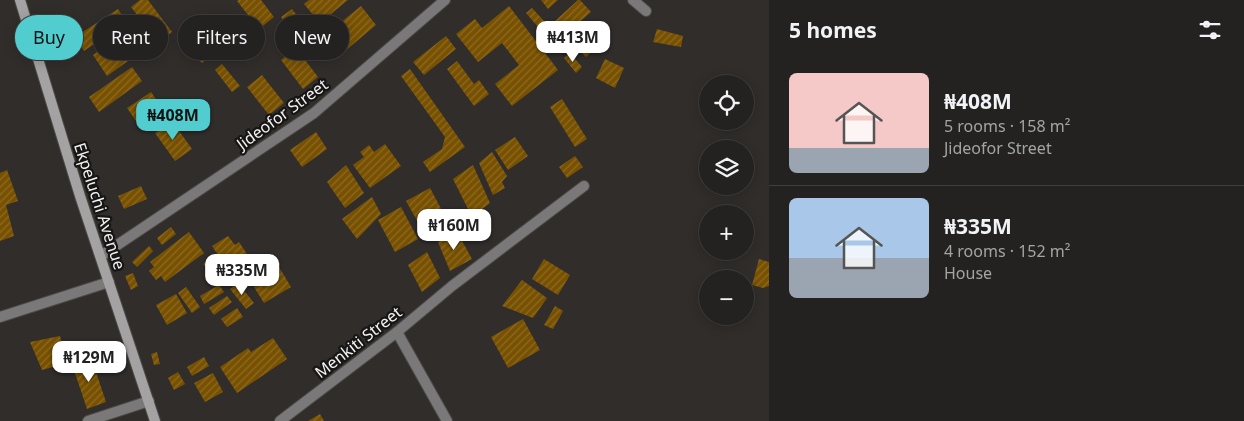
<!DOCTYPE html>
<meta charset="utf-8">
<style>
:root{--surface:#242220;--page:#302f2d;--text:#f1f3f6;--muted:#a3a4a5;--line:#413f3e;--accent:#52cdcf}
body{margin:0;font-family:"Noto Sans",sans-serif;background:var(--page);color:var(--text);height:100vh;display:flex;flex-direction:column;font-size:19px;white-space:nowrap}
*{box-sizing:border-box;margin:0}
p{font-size:16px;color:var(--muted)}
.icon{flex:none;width:28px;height:28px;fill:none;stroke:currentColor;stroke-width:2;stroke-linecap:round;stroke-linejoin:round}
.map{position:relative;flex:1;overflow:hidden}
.side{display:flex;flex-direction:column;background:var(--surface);width:475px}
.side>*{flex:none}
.top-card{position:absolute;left:15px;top:15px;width:475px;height:45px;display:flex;gap:10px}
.controls{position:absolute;left:699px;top:75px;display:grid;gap:10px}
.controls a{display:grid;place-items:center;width:55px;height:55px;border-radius:50%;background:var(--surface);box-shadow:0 2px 12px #0003,0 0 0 1px var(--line);font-size:25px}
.price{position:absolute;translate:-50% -42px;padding:0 11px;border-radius:10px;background:#fff;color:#222;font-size:16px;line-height:32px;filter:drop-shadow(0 1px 2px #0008)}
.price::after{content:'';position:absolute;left:50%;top:30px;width:15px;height:11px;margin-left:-8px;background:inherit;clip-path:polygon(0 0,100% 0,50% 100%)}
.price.active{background:var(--accent);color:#111}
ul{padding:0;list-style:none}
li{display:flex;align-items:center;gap:15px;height:125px;padding:0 20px}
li+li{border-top:1px solid var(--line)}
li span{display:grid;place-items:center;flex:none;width:140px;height:100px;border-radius:8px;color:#555}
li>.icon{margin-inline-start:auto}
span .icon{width:60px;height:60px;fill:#fffc;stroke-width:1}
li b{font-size:21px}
h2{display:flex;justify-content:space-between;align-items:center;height:60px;padding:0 20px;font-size:21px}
.chip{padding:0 18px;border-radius:22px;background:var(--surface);box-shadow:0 2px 12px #0003,0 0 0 1px var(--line);font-size:18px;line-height:45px}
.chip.active{background:var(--accent);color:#111}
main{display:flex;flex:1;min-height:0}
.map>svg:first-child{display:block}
.building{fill:url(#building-hatch)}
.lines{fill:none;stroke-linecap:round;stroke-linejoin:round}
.street-casing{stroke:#4c4947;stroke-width:12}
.secondary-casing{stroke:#4c4947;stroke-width:12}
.street{stroke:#7a7878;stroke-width:10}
.secondary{stroke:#a5a2a3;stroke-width:10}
.labels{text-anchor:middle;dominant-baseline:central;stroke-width:4.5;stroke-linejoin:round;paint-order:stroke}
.street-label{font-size:16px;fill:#f5f3f2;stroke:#171515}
</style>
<main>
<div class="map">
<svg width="769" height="421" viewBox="0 0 769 421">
<defs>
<pattern id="building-hatch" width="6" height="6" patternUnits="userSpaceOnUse" patternTransform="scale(1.25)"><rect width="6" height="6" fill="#785100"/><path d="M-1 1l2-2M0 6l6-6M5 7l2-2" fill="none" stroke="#8c6a26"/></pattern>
</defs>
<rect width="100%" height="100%" fill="#302d2b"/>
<g class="building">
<polygon points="140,0 148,0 172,32 158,42 131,7"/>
<polygon points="239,0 261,0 274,17 259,29 237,1"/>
<polygon points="309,0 348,0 320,23 304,4"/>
<polygon points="541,0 558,0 548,9"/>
<polygon points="578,0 580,0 591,12 566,34 555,21"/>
<polygon points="361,6 376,25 345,51 329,32"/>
<polygon points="509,6 558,70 512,106 495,84 519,65 502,43 478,62 456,34 475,19 482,28"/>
<polygon points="532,8 545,22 538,27 526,13"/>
<polygon points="118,9 126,22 84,51 75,37"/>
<polygon points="292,9 310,33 299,41 281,17"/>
<polygon points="218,15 240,43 224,55 202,27"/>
<polygon points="599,22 610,35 586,57 574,44"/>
<polygon points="130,28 145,49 107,76 93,55"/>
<polygon points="657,29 683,36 681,47 653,42"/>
<polygon points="552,31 564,45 557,51 545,36"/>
<polygon points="446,36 456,49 424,75 413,62"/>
<polygon points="203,43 212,55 202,63 192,52"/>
<polygon points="296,48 318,77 303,89 281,60"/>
<polygon points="570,53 582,67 576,73 564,58"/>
<polygon points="605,59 624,68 615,88 596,78"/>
<polygon points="457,61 474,84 479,80 489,94 474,106 447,69"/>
<polygon points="222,64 240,86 232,92 215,70"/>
<polygon points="132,67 142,81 99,112 89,97"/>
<polygon points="410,69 465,147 430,172 423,162 442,149 445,137 401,76"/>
<polygon points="262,75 284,103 269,115 247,87"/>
<polygon points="151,92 166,114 143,131 127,108"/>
<polygon points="562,99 587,139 575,147 550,107"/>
<polygon points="172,121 192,149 175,161 155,133"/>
<polygon points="316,132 327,149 302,167 290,150"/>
<polygon points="515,137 528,156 508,170 495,150"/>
<polygon points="385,144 401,166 370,188 353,165 364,157 360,152 369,145 374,152"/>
<polygon points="492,152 507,176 502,182 505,188 493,195 479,163"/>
<polygon points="575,156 583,167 567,178 559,167"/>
<polygon points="346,165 364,193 345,208 327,182"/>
<polygon points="473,165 490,203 472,217 453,179"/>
<polygon points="7,170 18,201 6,205 14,236 0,241 0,173"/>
<polygon points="141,186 147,199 124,209 118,196"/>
<polygon points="430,188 447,220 424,233 406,201"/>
<polygon points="372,197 381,214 357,239 342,219"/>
<polygon points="401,207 418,239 395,252 378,220"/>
<polygon points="171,227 176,234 162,245 157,238"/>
<polygon points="456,230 472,259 450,271 438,242"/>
<polygon points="189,232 204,253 165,282 161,276 156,280 149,271 154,267 150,262"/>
<polygon points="228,236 235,245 239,242 251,260 248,265 250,268 235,280 212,246"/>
<polygon points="149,246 153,251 137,267 132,262"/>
<polygon points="427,252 440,278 422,292 408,265"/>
<polygon points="275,257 280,263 279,267 291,287 264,303 254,287 265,275 260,267"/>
<polygon points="211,258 229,280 222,286 203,264"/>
<polygon points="544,259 570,275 558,295 532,279"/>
<polygon points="759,259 769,262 769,286 763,288 752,285"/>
<polygon points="133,273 138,286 131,290 125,276"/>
<polygon points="522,280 547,298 533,318 502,306"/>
<polygon points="238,283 254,303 246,309 230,289"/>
<polygon points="219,285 224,292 204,304 200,296"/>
<polygon points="186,287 200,307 192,313 178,293"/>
<polygon points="176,294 187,313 167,325 156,305"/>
<polygon points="227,296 232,302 214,315 209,308"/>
<polygon points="555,306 563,311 553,329 544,325"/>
<polygon points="237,308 243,317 227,327 221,319"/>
<polygon points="523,319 540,350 508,368 491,337"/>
<polygon points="60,336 67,363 42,370 30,342"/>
<polygon points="273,338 287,359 237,393 220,367 248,348 251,352"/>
<polygon points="157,352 160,364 154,365 151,354"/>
<polygon points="91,357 106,402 87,409 72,364"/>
<polygon points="204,357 209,366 192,376 187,367"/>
<polygon points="178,372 185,384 174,390 168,378"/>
<polygon points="213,373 223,392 205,402 194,383"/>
<polygon points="320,414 324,421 308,421"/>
</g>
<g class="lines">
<g class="street-casing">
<g id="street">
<polyline points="633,0 646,11"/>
<polyline points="101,256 314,113 445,0"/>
<polyline points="0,317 109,282"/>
<polyline points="397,332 447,421"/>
<polyline points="88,421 149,401"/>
<polyline points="280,421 397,332 452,286 584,186"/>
</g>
</g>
<g class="secondary-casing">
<polyline id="secondary" points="20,0 80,196 155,421"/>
</g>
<use href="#street" class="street"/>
<use href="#secondary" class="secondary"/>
</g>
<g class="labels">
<g class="street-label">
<text transform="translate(282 114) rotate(-36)">Jideofor Street</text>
<text transform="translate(100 206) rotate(72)">Ekpeluchi Avenue</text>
<text transform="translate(358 342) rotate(-38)">Menkiti Street</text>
</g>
</g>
</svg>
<div class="controls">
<a><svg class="icon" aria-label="locate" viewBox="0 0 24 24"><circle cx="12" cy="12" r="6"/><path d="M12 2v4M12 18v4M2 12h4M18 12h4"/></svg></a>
<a><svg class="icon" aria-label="layers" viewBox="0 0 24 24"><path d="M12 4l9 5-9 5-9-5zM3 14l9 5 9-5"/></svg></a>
<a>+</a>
<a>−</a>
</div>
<b class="price" style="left:573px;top:63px">₦413M</b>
<b class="price active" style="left:173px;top:141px">₦408M</b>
<b class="price" style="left:454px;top:251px">₦160M</b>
<b class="price" style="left:242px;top:296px">₦335M</b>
<b class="price" style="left:89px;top:383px">₦129M</b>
<div class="top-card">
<a class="chip active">Buy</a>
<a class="chip">Rent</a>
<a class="chip">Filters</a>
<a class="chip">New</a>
</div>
</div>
<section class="side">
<h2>5 homes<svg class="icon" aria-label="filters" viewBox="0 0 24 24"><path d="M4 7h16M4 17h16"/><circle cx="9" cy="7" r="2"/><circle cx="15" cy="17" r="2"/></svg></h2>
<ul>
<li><span style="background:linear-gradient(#f6c9c9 75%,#9aa5b1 0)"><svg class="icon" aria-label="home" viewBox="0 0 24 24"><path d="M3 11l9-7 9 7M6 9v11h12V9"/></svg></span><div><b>₦408M</b><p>5 rooms · 158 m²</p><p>Jideofor Street</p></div></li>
<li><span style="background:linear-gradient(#a9c7e8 60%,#9aa5b1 0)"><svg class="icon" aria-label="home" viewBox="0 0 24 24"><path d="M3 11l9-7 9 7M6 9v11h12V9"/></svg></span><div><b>₦335M</b><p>4 rooms · 152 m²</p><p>House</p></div></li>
</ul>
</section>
</main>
